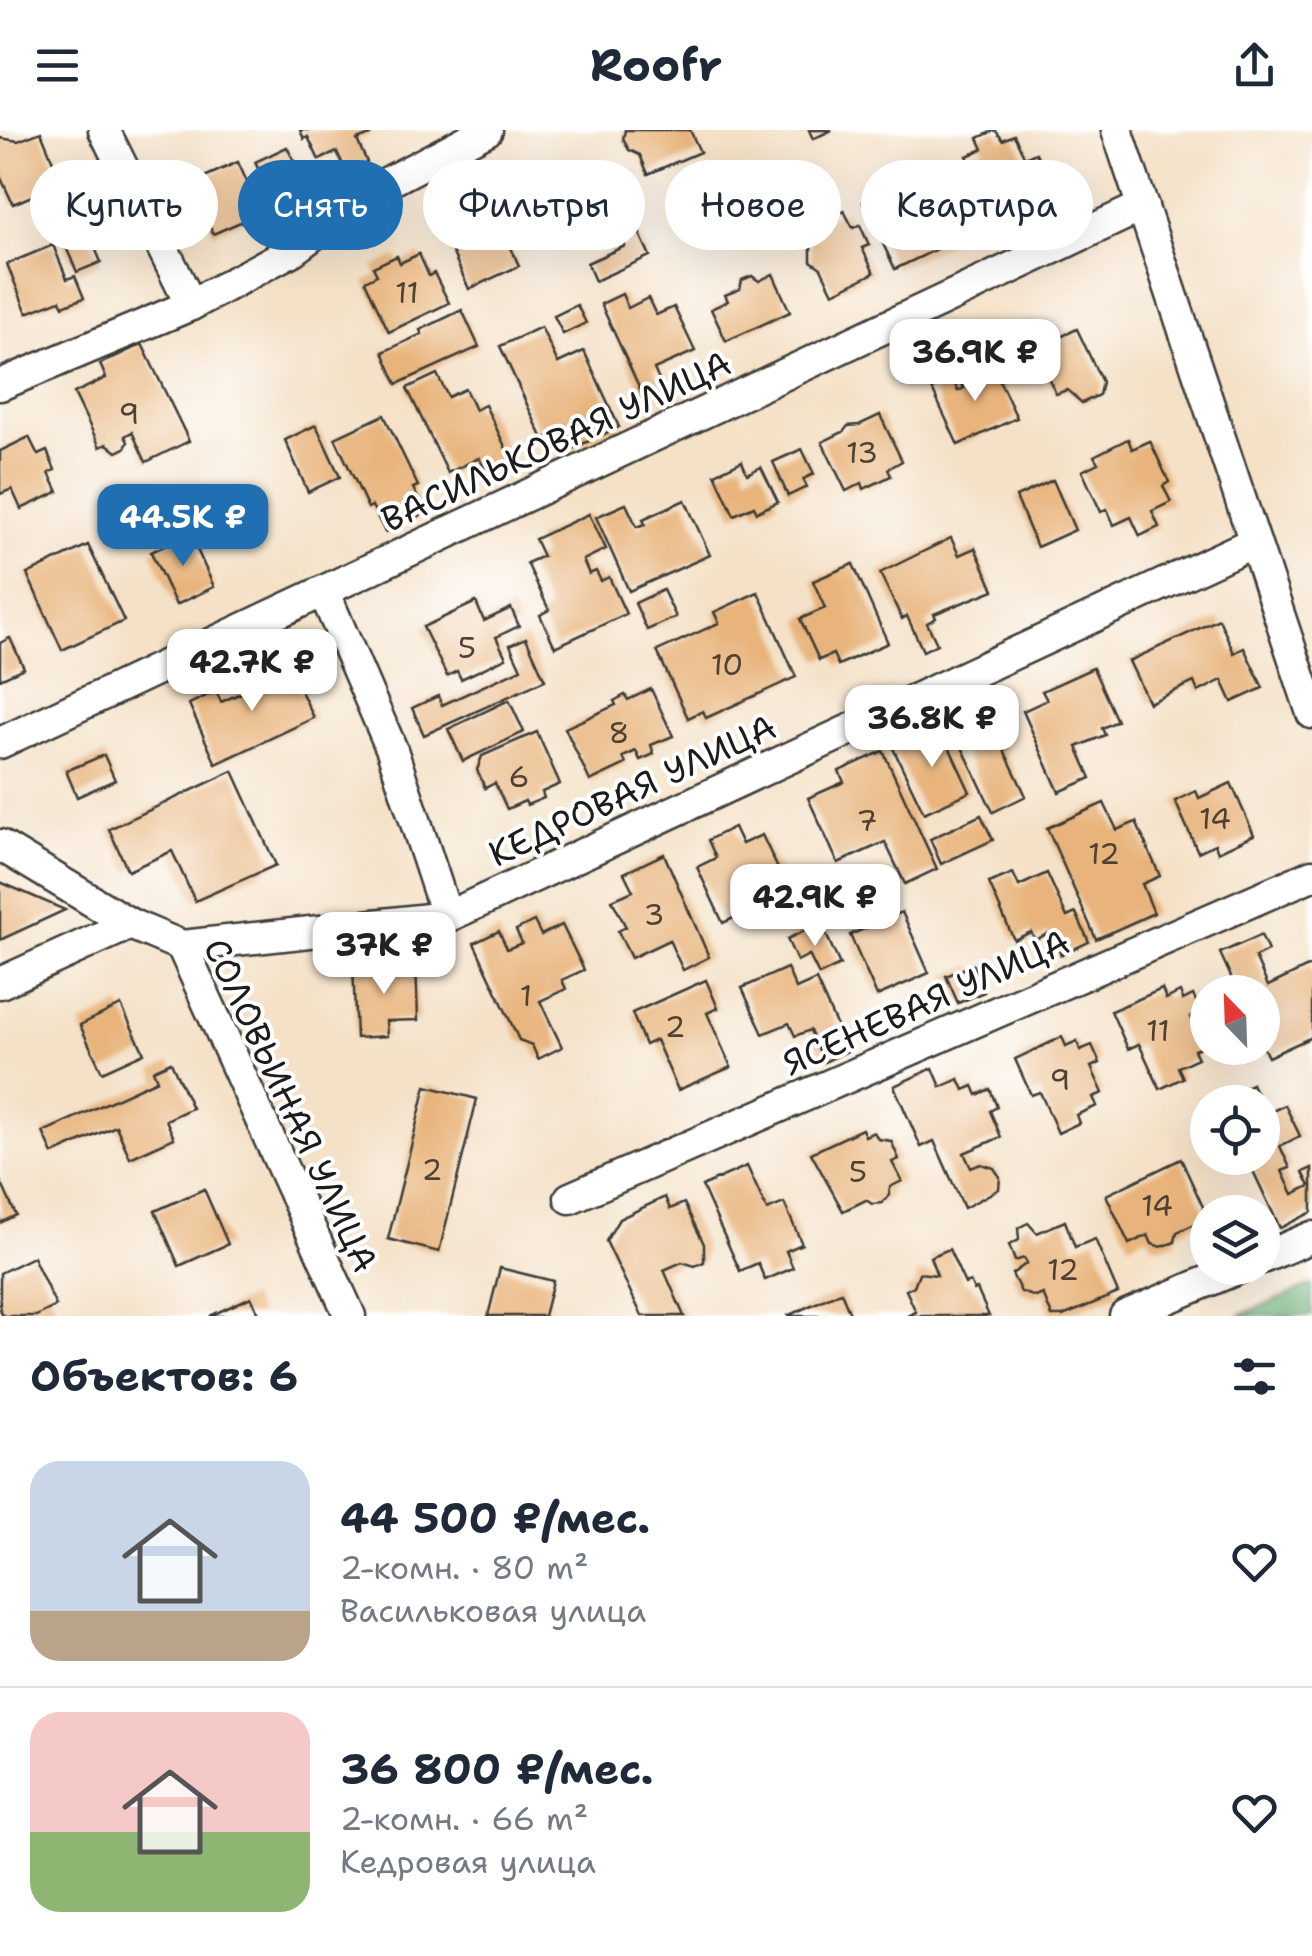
<!DOCTYPE html>
<html lang="ru">
<meta charset="utf-8">
<style>
:root{--surface:#fff;--page:#f6f6f7;--text:#1f2937;--muted:#747a83;--line:#e0e1e3;--accent:#1f6fb2}
body{margin:0;font-family:"Shantell Sans",sans-serif;background:var(--page);color:var(--text);height:100vh;display:flex;flex-direction:column;font-size:38px;white-space:nowrap}
*{box-sizing:border-box;margin:0}
p{font-size:32px;color:var(--muted)}
.icon{flex:none;width:55px;height:55px;fill:none;stroke:currentColor;stroke-width:2;stroke-linecap:round;stroke-linejoin:round}
.map{position:relative;height:1186px;overflow:hidden}
.panel{display:flex;flex-direction:column;background:var(--surface);flex:1}
.panel>*{flex:none}
.top-card{position:absolute;left:30px;top:30px;width:1252px;height:90px;display:flex;gap:20px}
.needle{width:65px;rotate:337deg}
.fabs{position:absolute;left:1190px;top:845px;display:grid;gap:20px}
.fabs a{display:grid;place-items:center;width:90px;height:90px;border-radius:50%;background:var(--surface);box-shadow:0 10px 40px #0002;font-size:50px}
.price{position:absolute;translate:-50% -85px;padding:0 22px;border-radius:20px;background:#fff;color:#222;font-size:32px;line-height:65px;filter:drop-shadow(0 2px 5px #0008)}
.price::after{content:'';position:absolute;left:50%;top:60px;width:30px;height:22px;margin-left:-15px;background:inherit;clip-path:polygon(0 0,100% 0,50% 100%)}
.price.selected{background:var(--accent);color:#fff}
ul{padding:0;list-style:none}
li{display:flex;align-items:center;gap:30px;height:250px;padding:0 30px}
li+li{border-top:2px solid var(--line)}
li span{display:grid;place-items:center;flex:none;width:280px;height:200px;border-radius:30px;color:#555}
li>.icon{margin-inline-start:auto}
span .icon{width:120px;height:120px;fill:#fffc;stroke-width:1}
li b{font-size:42px}
h2{display:flex;justify-content:space-between;align-items:center;height:120px;padding:0 30px;font-size:42px}
.tag{padding:0 35px;border-radius:45px;background:var(--surface);box-shadow:0 10px 40px #0002;font-size:35px;line-height:90px}
.tag.selected{background:var(--accent);color:#fff}
header{display:flex;justify-content:space-between;align-items:center;height:130px;padding:0 30px;background:var(--surface);font-size:45px;font-weight:700}
.map>svg:first-child{display:block}
.forest{fill:#6bad72;stroke:#446447;stroke-width:2.5}
.building{fill:#e8b47c}
.lines{fill:none;stroke-linecap:round;stroke-linejoin:round}
.street-casing{stroke:#3c3a36;stroke-width:35}
.street{stroke:#fff;stroke-width:30}
.labels{text-anchor:middle;dominant-baseline:central;stroke-width:8;stroke-linejoin:round;paint-order:stroke}
.number-label{font-size:30px;fill:#4f4234}
.street-label{font-size:35px;fill:#1c1c1c;stroke:#fff}
</style>
<header><svg class="icon" aria-label="menu" viewBox="0 0 24 24"><path d="M4 6h16M4 12h16M4 18h16"/></svg>Roofr<svg class="icon" aria-label="share" viewBox="0 0 24 24"><path d="M12 15V3M7 8l5-5 5 5M5 13v7h14v-7"/></svg></header>
<div class="map">
<svg width="1312" height="1186" viewBox="0 0 1312 1186">
<rect width="100%" height="100%" fill="#fff"/>
<filter id="ink" filterUnits="userSpaceOnUse"><feTurbulence type="fractalNoise" baseFrequency=".01" numOctaves="2"/><feDisplacementMap in="SourceGraphic" scale="20" xChannelSelector="R" yChannelSelector="G"/><feConvolveMatrix kernelMatrix="1 2 1 2 8 2 1 2 1" color-interpolation-filters="sRGB"/></filter>
<filter id="wash" filterUnits="userSpaceOnUse"><feTurbulence type="fractalNoise" baseFrequency=".0048" numOctaves="4" result="noise"/><feDisplacementMap in="SourceGraphic" scale="40" xChannelSelector="R" yChannelSelector="G"/><feGaussianBlur stdDeviation="2.25" result="paint"/><feColorMatrix in="noise" values="0 0 0 0 0 0 0 0 0 0 0 0 0 0 0 0 0 1.4 0 .05"/><feComposite in="paint" operator="in"/></filter>
<g filter="url(#wash)">
<rect width="100%" height="100%" fill="#f4e1c7"/>
<polygon class="forest" points="1312,1155 1312,1186 1238,1186"/>
<g id="blocks">
<g class="building">
<polygon points="300,0 368,0 370,5 357,10 367,32 346,41 337,22 319,30 308,7 304,9"/>
<polygon points="625,0 690,0 700,22 648,44 640,25 629,20 623,9"/>
<polygon points="809,0 832,0 813,9"/>
<polygon points="995,0 1003,10 1014,5 1025,28 1036,23 1049,51 1037,56 1042,66 997,87 982,57 975,60 967,42 973,39 967,26 983,19 978,8"/>
<polygon points="41,2 62,53 13,74 0,46 0,8 18,11"/>
<polygon points="287,17 311,65 278,81 255,32"/>
<polygon points="567,30 573,42 587,35 606,73 539,106 514,56"/>
<polygon points="238,32 261,83 213,104 191,53"/>
<polygon points="920,44 927,60 935,56 943,71 934,75 952,112 895,139 863,72"/>
<polygon points="70,59 101,132 77,142 45,70"/>
<polygon points="492,74 519,136 469,159 446,108 459,102 454,92"/>
<polygon points="844,81 853,98 860,95 869,115 862,118 874,143 833,163 821,138 811,131 811,117 803,100"/>
<polygon points="632,87 650,126 595,151 587,133 625,116 616,95"/>
<polygon points="53,115 67,149 75,146 84,168 63,176 60,170 27,183 7,134"/>
<polygon points="419,124 429,146 434,143 449,173 389,202 365,151 377,145 373,137 397,126 400,133"/>
<polygon points="773,144 790,182 726,211 711,179 728,171 725,165 740,159 742,150 752,146 759,151"/>
<polygon points="622,164 628,178 648,168 656,185 674,177 695,221 654,239 664,262 645,270 601,174"/>
<polygon points="577,175 586,193 563,204 554,186"/>
<polygon points="462,180 479,217 397,254 383,222 422,204 420,200"/>
<polygon points="541,197 558,233 584,221 619,297 574,318 566,299 543,309 500,216"/>
<polygon points="1077,199 1102,252 1099,265 1082,273 1067,260 1056,264 1035,219"/>
<polygon points="142,214 189,311 146,332 132,302 125,306 128,312 125,318 117,322 107,314 100,317 74,263 106,248 100,234"/>
<polygon points="991,233 1017,288 958,315 932,259 953,250 958,261 964,258 959,248"/>
<polygon points="437,244 448,267 465,259 475,280 485,275 513,333 488,345 479,328 448,343 407,258"/>
<polygon points="384,285 418,356 413,358 425,383 385,402 372,376 368,378 335,308"/>
<polygon points="880,285 902,331 888,339 891,346 864,359 862,353 846,361 822,312 843,302 848,296 859,295"/>
<polygon points="316,295 340,347 308,362 285,310"/>
<polygon points="29,307 38,325 47,321 55,340 49,343 58,362 21,379 12,359 0,364 0,321"/>
<polygon points="1128,309 1132,319 1150,311 1169,352 1163,356 1171,372 1152,381 1159,397 1140,406 1131,387 1114,395 1107,379 1101,382 1082,341 1098,333 1094,326"/>
<polygon points="802,319 814,344 803,349 807,357 788,366 773,332"/>
<polygon points="742,331 747,344 761,337 778,372 757,382 754,376 734,385 715,344"/>
<polygon points="1053,350 1075,400 1037,417 1016,367"/>
<polygon points="685,370 710,425 629,461 596,387 626,374 637,397 645,394 643,389"/>
<polygon points="589,384 606,419 583,430 589,444 596,441 601,451 609,447 626,484 555,517 540,485 549,480 527,433 543,426 535,409"/>
<polygon points="190,404 214,457 176,475 151,422"/>
<polygon points="951,408 959,425 975,418 994,460 934,484 936,488 927,493 937,514 923,521 907,486 902,489 880,443"/>
<polygon points="88,415 124,491 62,520 27,444"/>
<polygon points="853,434 888,513 838,535 833,524 819,530 800,489 825,478 813,451"/>
<polygon points="663,460 676,487 647,500 635,473"/>
<polygon points="758,462 796,547 706,588 703,581 688,588 657,521 719,493 714,482"/>
<polygon points="476,472 484,491 511,478 519,496 496,507 506,528 461,549 457,541 447,546 423,497"/>
<polygon points="1219,489 1234,523 1244,518 1263,558 1232,572 1222,550 1198,562 1194,552 1149,573 1129,531"/>
<polygon points="10,508 24,538 0,549 0,513"/>
<polygon points="526,508 545,550 424,605 412,578 438,566 442,575 521,539 510,515"/>
<polygon points="286,530 314,588 216,634 189,574 216,561 221,572 268,551 263,540"/>
<polygon points="1093,538 1117,591 1102,598 1105,605 1077,617 1091,648 1059,662 1023,581 1047,570 1042,561"/>
<polygon points="651,559 673,606 651,615 654,624 640,630 636,621 623,627 626,634 590,651 565,598 616,575 614,571 625,565 628,570"/>
<polygon points="509,570 524,602 463,631 448,599"/>
<polygon points="975,580 985,601 993,597 1026,666 993,682 950,592"/>
<polygon points="940,597 970,662 924,683 893,618"/>
<polygon points="537,602 560,654 542,662 544,668 527,675 525,671 507,679 495,653 485,658 477,640 482,626"/>
<polygon points="883,621 937,739 905,754 885,712 838,733 808,668 844,652 839,641"/>
<polygon points="104,625 115,650 77,667 66,641"/>
<polygon points="233,641 276,735 195,771 172,721 128,741 109,699"/>
<polygon points="1231,653 1254,705 1218,722 1215,714 1198,722 1175,671 1196,661 1199,668"/>
<polygon points="1104,673 1117,700 1136,692 1160,746 1142,754 1154,783 1096,809 1047,698"/>
<polygon points="981,685 993,710 941,734 930,709"/>
<polygon points="734,697 742,714 762,705 789,762 723,793 697,737 716,728 708,710"/>
<polygon points="664,724 709,827 683,840 669,810 631,828 618,801 626,797 612,770 633,761 624,743"/>
<polygon points="1013,743 1019,756 1047,743 1067,787 1076,783 1089,812 1061,825 1051,802 1035,810 1031,802 1014,810 989,753"/>
<polygon points="0,752 65,780 0,810"/>
<polygon points="902,782 929,843 877,866 850,805"/>
<polygon points="534,791 541,805 562,795 584,840 562,850 566,859 540,871 562,917 538,929 532,915 519,910 474,813 499,801 507,819 522,813 516,800"/>
<polygon points="821,793 840,835 819,845 809,825 797,831 787,809"/>
<polygon points="1261,805 1268,821 1255,827 1268,856 1312,835 1312,907 1268,927 1262,915 1262,862 1238,862 1220,823"/>
<polygon points="416,832 418,890 386,891 387,906 356,908 353,835"/>
<polygon points="973,835 984,862 958,873 946,846"/>
<polygon points="787,838 796,859 816,850 848,921 824,932 810,900 795,906 789,893 763,904 742,858"/>
<polygon points="706,850 718,878 707,883 731,937 678,960 656,910 645,915 632,883"/>
<polygon points="1162,859 1166,869 1180,862 1183,870 1193,865 1201,882 1191,887 1204,915 1194,920 1198,928 1178,937 1183,948 1160,959 1139,914 1128,919 1111,881"/>
<polygon points="121,875 144,923 102,942 80,895"/>
<polygon points="1062,907 1066,916 1077,911 1080,920 1092,915 1100,933 1091,937 1103,963 1093,967 1097,976 1076,985 1079,993 1058,1003 1040,962 1031,965 1015,929"/>
<polygon points="171,932 192,978 166,990 174,1008 130,1028 116,996 53,1024 43,1002 157,950 153,940"/>
<polygon points="933,938 941,957 959,949 964,960 973,956 977,965 990,959 997,977 990,981 1001,1007 964,1023 971,1038 981,1034 994,1038 1000,1047 999,1059 964,1078 934,1011 921,1017 894,956"/>
<polygon points="1252,954 1261,972 1221,972 1219,969"/>
<polygon points="426,956 477,969 439,1122 388,1109"/>
<polygon points="1285,975 1300,1006 1280,1016 1290,1038 1282,1041 1293,1064 1310,1056 1303,1042 1312,1038 1312,1082 1280,1098 1247,1028 1262,1028 1262,976 1266,984"/>
<polygon points="862,999 865,1006 874,1002 878,1009 891,1011 899,1029 892,1032 902,1051 890,1057 889,1065 882,1073 872,1074 866,1070 843,1081 811,1023"/>
<polygon points="1181,1029 1208,1088 1177,1102 1175,1112 1161,1117 1152,1114 1148,1105 1129,1114 1106,1065"/>
<polygon points="747,1036 767,1080 784,1073 802,1114 786,1121 793,1138 765,1150 758,1133 740,1141 702,1056"/>
<polygon points="0,1050 16,1085 0,1093"/>
<polygon points="204,1059 228,1114 179,1136 155,1081"/>
<polygon points="665,1067 670,1079 684,1073 704,1114 704,1132 695,1136 682,1132 664,1140 684,1186 642,1186 606,1111 619,1089"/>
<polygon points="1065,1091 1075,1117 1095,1109 1118,1163 1063,1186 1052,1186 1043,1164 1036,1167 1021,1162 1012,1144 1027,1133 1024,1128 1015,1131 1009,1115 1019,1110 1018,1098 1028,1093 1037,1103"/>
<polygon points="949,1119 965,1154 970,1152 974,1160 977,1159 989,1186 907,1186 916,1182 906,1160 914,1156 919,1143 937,1145 930,1127"/>
<polygon points="33,1127 56,1176 36,1186 3,1186 0,1179 0,1143"/>
<polygon points="500,1138 553,1151 544,1186 488,1186"/>
<polygon points="841,1162 851,1186 787,1186"/>
<polygon points="251,1167 260,1186 210,1186"/>
</g>
</g>
</g>
<g filter="url(#ink)">
<use href="#blocks" fill-opacity="0" stroke="#3c3a36" stroke-width="2.5"/>
<g class="lines">
<g class="street-casing">
<g id="street">
<polyline points="104,0 191,175"/>
<polyline points="1117,0 1312,583"/>
<polyline points="0,255 191,175 293,120 373,60 487,0"/>
<polyline points="324,462 392,620 447,787"/>
<polyline points="0,613 1143,76"/>
<polyline points="0,715 130,794 182,816 350,1186"/>
<polyline points="182,816 447,787 1254,412"/>
<polyline points="0,853 130,794"/>
<polyline points="570,1068 1312,745"/>
<polyline points="1262,1128 1312,1107"/>
<polyline points="1125,1186 1239,1138"/>
</g>
</g>
<use href="#street" class="street"/>
</g>
</g>
<g class="labels">
<g class="number-label">
<text x="407" y="162">11</text>
<text x="129" y="283">9</text>
<text x="862" y="322">13</text>
<text x="467" y="517">5</text>
<text x="727" y="534">10</text>
<text x="619" y="602">8</text>
<text x="519" y="646">6</text>
<text x="1215" y="688">14</text>
<text x="867" y="690">7</text>
<text x="1104" y="723">12</text>
<text x="654" y="784">3</text>
<text x="526" y="865">1</text>
<text x="675" y="896">2</text>
<text x="1158" y="900">11</text>
<text x="1060" y="949">9</text>
<text x="432" y="1039">2</text>
<text x="858" y="1041">5</text>
<text x="1157" y="1075">14</text>
<text x="1063" y="1139">12</text>
</g>
<g class="street-label">
<text transform="translate(556 311) rotate(-25)">ВАСИЛЬКОВАЯ УЛИЦА</text>
<text transform="translate(632 660) rotate(-25)">КЕДРОВАЯ УЛИЦА</text>
<text transform="translate(926 872) rotate(-24)">ЯСЕНЕВАЯ УЛИЦА</text>
<text transform="translate(291 975) rotate(65)">СОЛОВЬИНАЯ УЛИЦА</text>
</g>
</g>
</svg>
<div class="fabs">
<a><svg class="needle" viewBox="-14 -14 28 28"><path d="M0-13l5 13h-10z" fill="#e53935"/><path d="M0 13l5-13h-10z" fill="#747a83"/></svg></a>
<a><svg class="icon" aria-label="locate" viewBox="0 0 24 24"><circle cx="12" cy="12" r="6"/><path d="M12 2v4M12 18v4M2 12h4M18 12h4"/></svg></a>
<a><svg class="icon" aria-label="layers" viewBox="0 0 24 24"><path d="M12 4l9 5-9 5-9-5zM3 14l9 5 9-5"/></svg></a>
</div>
<b class="price" style="left:975px;top:274px">36.9K ₽</b>
<b class="price selected" style="left:183px;top:439px">44.5K ₽</b>
<b class="price" style="left:252px;top:584px">42.7K ₽</b>
<b class="price" style="left:932px;top:640px">36.8K ₽</b>
<b class="price" style="left:815px;top:819px">42.9K ₽</b>
<b class="price" style="left:384px;top:867px">37K ₽</b>
<div class="top-card">
<a class="tag">Купить</a>
<a class="tag selected">Снять</a>
<a class="tag">Фильтры</a>
<a class="tag">Новое</a>
<a class="tag">Квартира</a>
</div>
</div>
<section class="panel">
<h2>Объектов: 6<svg class="icon" aria-label="filters" viewBox="0 0 24 24"><path d="M4 7h16M4 17h16"/><circle cx="9" cy="7" r="2"/><circle cx="15" cy="17" r="2"/></svg></h2>
<ul>
<li><span style="background:linear-gradient(#c9d6e8 75%,#b9a48a 0)"><svg class="icon" aria-label="home" viewBox="0 0 24 24"><path d="M3 11l9-7 9 7M6 9v11h12V9"/></svg></span><div><b>44 500 ₽/мес.</b><p>2-комн. · 80 m²</p><p>Васильковая улица</p></div><svg class="icon" aria-label="heart" viewBox="0 0 24 24"><path d="M12 20l-8-8c-3-5 5-10 8-4 3-6 11-1 8 4z"/></svg></li>
<li><span style="background:linear-gradient(#f6c9c9 60%,#8fb573 0)"><svg class="icon" aria-label="home" viewBox="0 0 24 24"><path d="M3 11l9-7 9 7M6 9v11h12V9"/></svg></span><div><b>36 800 ₽/мес.</b><p>2-комн. · 66 m²</p><p>Кедровая улица</p></div><svg class="icon" aria-label="heart" viewBox="0 0 24 24"><path d="M12 20l-8-8c-3-5 5-10 8-4 3-6 11-1 8 4z"/></svg></li>
</ul>
</section>
